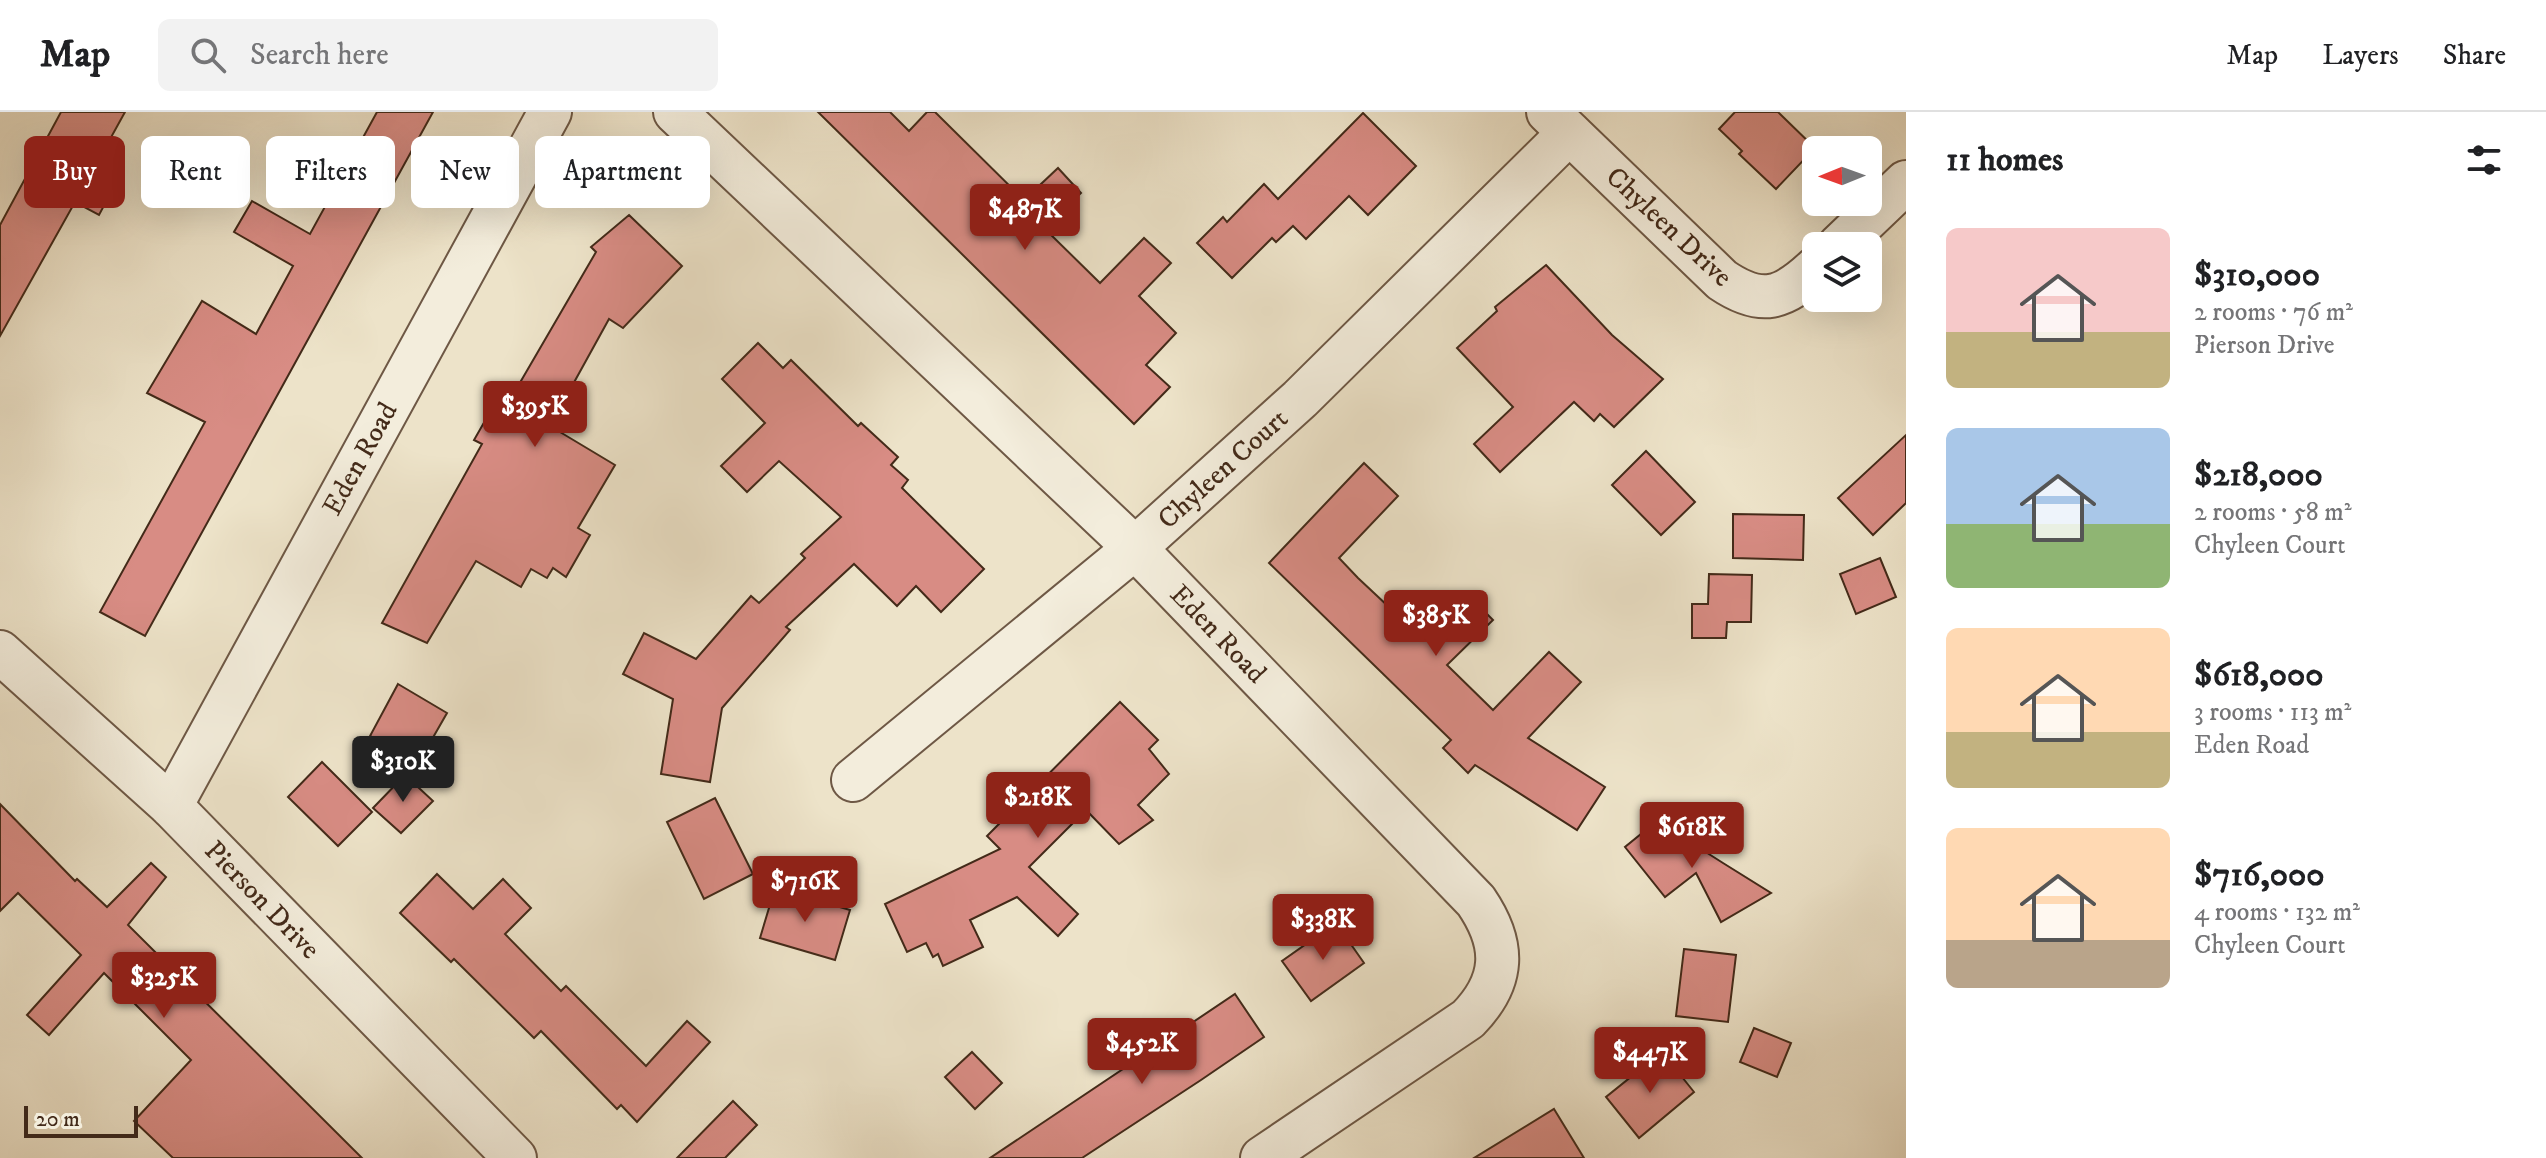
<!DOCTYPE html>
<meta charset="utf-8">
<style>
:root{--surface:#fff;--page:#f2f2f2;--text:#202124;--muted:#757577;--line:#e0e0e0;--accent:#8f2418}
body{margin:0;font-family:"IM FELL DW Pica",serif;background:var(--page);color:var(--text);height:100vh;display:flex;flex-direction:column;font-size:30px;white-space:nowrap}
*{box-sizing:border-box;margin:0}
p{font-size:26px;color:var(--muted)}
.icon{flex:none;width:44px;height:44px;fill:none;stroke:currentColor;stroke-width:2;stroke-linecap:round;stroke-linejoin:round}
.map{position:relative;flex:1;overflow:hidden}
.drawer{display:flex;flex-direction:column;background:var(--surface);width:640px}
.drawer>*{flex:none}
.guide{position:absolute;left:24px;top:24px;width:760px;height:72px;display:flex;gap:16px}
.needle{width:52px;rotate:269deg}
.controls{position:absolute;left:1802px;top:24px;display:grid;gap:16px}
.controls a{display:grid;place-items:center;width:80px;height:80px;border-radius:12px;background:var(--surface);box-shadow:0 8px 32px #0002;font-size:40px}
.scale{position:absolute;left:24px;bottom:20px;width:114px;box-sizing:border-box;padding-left:8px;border:4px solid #432a19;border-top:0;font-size:22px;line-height:28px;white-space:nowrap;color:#432a19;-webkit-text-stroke:6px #f3eddc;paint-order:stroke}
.price{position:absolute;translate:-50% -68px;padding:0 18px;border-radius:8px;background:var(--accent);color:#fff;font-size:26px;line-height:52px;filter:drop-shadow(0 2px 4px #0008)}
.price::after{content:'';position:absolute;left:50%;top:48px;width:24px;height:18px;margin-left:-12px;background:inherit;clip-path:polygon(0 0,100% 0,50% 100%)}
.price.selected{background:#222;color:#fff}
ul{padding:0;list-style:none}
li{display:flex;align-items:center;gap:24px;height:200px;padding:0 40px}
li span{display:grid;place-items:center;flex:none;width:224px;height:160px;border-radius:12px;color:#555}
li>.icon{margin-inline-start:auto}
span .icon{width:96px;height:96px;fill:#fffc;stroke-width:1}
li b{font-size:34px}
h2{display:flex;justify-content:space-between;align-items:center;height:96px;padding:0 40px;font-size:34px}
.tag{padding:0 28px;border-radius:12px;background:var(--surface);box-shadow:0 8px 32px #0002;font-size:28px;line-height:72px}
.tag.selected{background:var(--accent);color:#fff}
header{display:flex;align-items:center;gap:48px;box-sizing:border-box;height:112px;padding:0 40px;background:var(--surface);border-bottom:2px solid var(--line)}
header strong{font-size:38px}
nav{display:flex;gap:44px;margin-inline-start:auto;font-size:28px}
.search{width:560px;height:72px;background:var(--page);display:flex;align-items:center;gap:20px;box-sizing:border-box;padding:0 28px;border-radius:12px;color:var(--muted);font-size:30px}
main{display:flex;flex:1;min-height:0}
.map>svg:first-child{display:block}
.building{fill:#d88c84;stroke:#432a19;stroke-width:2}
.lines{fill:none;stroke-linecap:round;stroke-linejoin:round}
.minor-casing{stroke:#6e5845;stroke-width:46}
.minor{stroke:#f3eddc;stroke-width:42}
.labels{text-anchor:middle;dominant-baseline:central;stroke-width:6;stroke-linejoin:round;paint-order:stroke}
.street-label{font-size:28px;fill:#432a19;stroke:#f3eddc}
</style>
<header>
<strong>Map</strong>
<div class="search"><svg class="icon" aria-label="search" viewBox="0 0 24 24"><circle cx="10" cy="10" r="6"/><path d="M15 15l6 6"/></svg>Search here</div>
<nav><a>Map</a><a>Layers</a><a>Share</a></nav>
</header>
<main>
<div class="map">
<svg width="1906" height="1046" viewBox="0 0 1906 1046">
<rect width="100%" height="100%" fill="#ede3c9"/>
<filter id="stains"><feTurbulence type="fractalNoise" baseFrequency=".0025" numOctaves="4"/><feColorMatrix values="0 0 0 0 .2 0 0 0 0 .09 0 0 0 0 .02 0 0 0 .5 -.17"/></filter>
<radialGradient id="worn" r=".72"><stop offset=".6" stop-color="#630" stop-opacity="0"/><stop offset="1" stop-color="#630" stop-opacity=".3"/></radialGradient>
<g class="building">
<polygon points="61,0 125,0 104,38 117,45 104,67 115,73 99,103 75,90 0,224 0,113"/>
<polygon points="377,0 433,0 145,524 100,500 205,310 147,281 202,189 256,222 293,154 234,120 252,89 310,122"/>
<polygon points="818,0 890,0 909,19 927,0 935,0 1024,88 1058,56 1081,81 1044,116 1100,171 1144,126 1171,151 1139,184 1176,221 1146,253 1170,275 1134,312"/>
<polygon points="1735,0 1778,0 1815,36 1776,77 1739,42 1742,39 1719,17"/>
<polygon points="1363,1 1416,54 1368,103 1349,84 1306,127 1293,114 1276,130 1272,126 1232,166 1197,131 1223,105 1227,110 1264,72 1278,87"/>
<polygon points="629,103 682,154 623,216 609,207 550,314 615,353 578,416 590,423 566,465 553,456 547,466 531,457 521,475 476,449 427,531 382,511 482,332 474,328 490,300 500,305 596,140 591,135"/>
<polygon points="1546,153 1612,223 1663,267 1614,315 1600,302 1594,309 1574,290 1500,360 1474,332 1513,295 1457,236 1497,199 1495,195"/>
<polygon points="758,231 783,256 791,248 858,314 861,311 898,345 891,353 908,368 902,376 984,457 941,500 916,474 897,494 854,452 786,515 790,518 722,596 710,670 661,662 673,587 623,562 644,521 696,547 751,484 759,491 805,446 801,442 841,405 779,349 747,380 721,354 765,311 722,267"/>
<polygon points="1906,323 1906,391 1873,423 1838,386"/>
<polygon points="1646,339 1695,390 1661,423 1612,373"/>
<polygon points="1364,351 1398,384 1339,446 1358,466 1421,525 1466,481 1493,508 1447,553 1493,598 1549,540 1581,570 1528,626 1605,675 1577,718 1475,653 1468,661 1443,636 1451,628 1269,451"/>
<polygon points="1733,402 1804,403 1803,448 1733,446"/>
<polygon points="1880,446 1896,485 1856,502 1840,462"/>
<polygon points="1709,462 1752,463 1751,510 1727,510 1726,526 1692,526 1692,492 1708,492"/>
<polygon points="398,572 447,601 419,650 370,624"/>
<polygon points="1120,590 1158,628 1149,637 1169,662 1138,693 1153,708 1119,732 1086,698 1029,755 1078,802 1058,824 1017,785 970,808 983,835 943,854 938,842 933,845 926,831 907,840 885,792 1000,737 987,724"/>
<polygon points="322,650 372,700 338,734 288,685"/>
<polygon points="405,663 433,689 401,721 373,696"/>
<polygon points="715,686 753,762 704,787 667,710"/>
<polygon points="0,692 75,769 77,767 107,795 151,751 166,765 128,813 362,1046 173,1046 134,1009 191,948 104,861 49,923 27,903 81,843 18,781 0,799"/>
<polygon points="1657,709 1723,751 1771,781 1721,810 1696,761 1665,785 1625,735"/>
<polygon points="437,762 473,797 503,767 531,796 505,822 561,879 566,874 646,954 687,909 710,930 637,1010 621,993 617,997 541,919 534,926 454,847 451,850 400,801"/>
<polygon points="775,776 850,798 835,848 760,826"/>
<polygon points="1336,811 1364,851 1311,889 1282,849"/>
<polygon points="1684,837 1736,843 1728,910 1676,904"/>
<polygon points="1235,882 1264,925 1201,968 1082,1046 990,1046"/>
<polygon points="1754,916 1791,931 1777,965 1740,950"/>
<polygon points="972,940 1002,971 975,997 945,965"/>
<polygon points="1662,940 1694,980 1639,1026 1606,985"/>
<polygon points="733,989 757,1013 725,1046 677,1046"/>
<polygon points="1554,997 1584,1046 1474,1046"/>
</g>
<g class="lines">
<g class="minor-casing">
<g id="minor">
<path d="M675 0 1135 436 1476 789C1506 833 1505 869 1468 907L1262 1046"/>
<path d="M1548 0 1722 168C1762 195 1783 187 1816 156"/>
<polyline points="1839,134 1906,70"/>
<polyline points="0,540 171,694 515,1046"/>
<polyline points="853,668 1135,436 1300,287 1569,21"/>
<polyline points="171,694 550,0"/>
</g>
</g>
<use href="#minor" class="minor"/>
</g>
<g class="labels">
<g class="street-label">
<text transform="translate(1669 115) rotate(43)">Chyleen Drive</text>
<text transform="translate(360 347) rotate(-61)">Eden Road</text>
<text transform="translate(1223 357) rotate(-42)">Chyleen Court</text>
<text transform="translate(1218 522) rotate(46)">Eden Road</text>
<text transform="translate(262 788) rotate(46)">Pierson Drive</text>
</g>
</g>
<rect width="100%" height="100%" filter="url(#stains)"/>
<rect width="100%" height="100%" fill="url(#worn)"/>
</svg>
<div class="controls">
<a><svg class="needle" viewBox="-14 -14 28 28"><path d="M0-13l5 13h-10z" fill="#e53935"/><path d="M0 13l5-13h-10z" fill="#757577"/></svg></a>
<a><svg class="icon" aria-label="layers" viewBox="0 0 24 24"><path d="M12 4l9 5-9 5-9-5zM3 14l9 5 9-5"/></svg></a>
</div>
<div class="scale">20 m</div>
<b class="price" style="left:1025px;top:140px">$487K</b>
<b class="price" style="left:535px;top:337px">$395K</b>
<b class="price" style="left:1436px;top:546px">$385K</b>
<b class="price selected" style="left:403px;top:692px">$310K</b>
<b class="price" style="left:1038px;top:728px">$218K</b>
<b class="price" style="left:1692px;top:758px">$618K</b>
<b class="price" style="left:805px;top:812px">$716K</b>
<b class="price" style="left:1323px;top:850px">$338K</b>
<b class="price" style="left:164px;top:908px">$325K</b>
<b class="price" style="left:1142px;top:974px">$452K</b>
<b class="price" style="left:1650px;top:983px">$447K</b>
<div class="guide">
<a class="tag selected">Buy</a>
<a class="tag">Rent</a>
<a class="tag">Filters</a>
<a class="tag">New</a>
<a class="tag">Apartment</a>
</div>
</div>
<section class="drawer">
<h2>11 homes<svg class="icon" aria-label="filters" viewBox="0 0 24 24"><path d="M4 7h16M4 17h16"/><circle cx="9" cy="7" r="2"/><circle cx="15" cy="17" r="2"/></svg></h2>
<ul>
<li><span style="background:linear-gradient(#f6c9c9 65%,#c2b280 0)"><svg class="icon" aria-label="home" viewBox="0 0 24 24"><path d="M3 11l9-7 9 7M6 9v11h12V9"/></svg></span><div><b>$310,000</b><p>2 rooms · 76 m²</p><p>Pierson Drive</p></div></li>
<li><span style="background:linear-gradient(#a9c7e8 60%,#8fb573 0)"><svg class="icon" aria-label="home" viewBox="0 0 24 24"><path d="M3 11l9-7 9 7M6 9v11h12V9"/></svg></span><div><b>$218,000</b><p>2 rooms · 58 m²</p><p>Chyleen Court</p></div></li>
<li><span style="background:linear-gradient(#ffd9b3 65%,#c2b280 0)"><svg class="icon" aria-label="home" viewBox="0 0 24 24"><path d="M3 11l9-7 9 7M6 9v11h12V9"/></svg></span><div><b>$618,000</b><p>3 rooms · 113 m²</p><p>Eden Road</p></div></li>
<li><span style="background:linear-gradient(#ffd9b3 70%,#b9a48a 0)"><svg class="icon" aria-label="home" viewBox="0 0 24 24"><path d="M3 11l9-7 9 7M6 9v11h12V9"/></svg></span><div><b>$716,000</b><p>4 rooms · 132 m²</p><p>Chyleen Court</p></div></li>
</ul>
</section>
</main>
